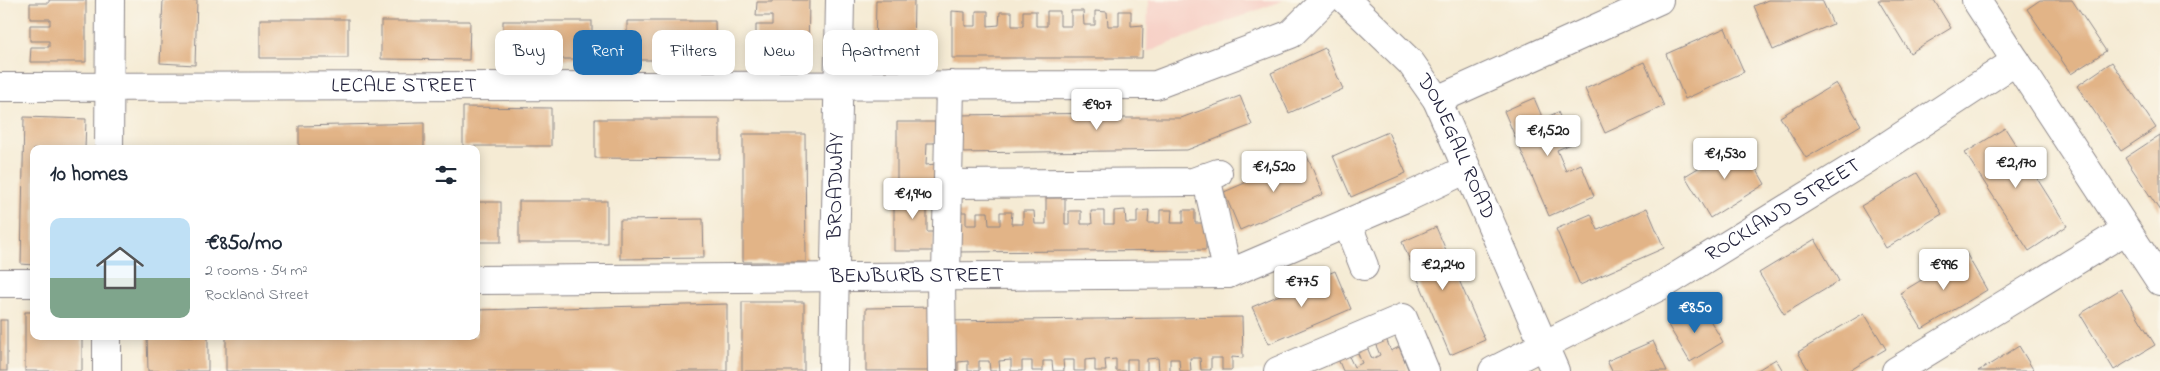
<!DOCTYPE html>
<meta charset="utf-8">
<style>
:root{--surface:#fff;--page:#f6f6f7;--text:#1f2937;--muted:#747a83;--accent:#1f6fb2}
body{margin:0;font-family:"Indie Flower",sans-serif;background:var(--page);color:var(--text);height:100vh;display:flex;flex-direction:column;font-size:19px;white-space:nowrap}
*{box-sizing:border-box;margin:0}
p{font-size:16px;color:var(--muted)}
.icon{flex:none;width:28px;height:28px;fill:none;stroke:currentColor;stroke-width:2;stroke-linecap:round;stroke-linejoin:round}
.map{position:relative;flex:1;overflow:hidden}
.side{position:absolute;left:30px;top:145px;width:450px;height:195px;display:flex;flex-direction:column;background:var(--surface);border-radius:10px;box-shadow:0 2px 12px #0003}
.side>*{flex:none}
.guide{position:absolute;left:495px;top:30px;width:475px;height:45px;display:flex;gap:10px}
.price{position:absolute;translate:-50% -42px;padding:0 11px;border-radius:5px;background:#fff;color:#222;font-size:16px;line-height:32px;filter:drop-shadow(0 1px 2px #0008)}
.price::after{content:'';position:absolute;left:50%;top:30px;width:15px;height:11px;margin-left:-8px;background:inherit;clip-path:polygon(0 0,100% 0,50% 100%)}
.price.active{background:var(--accent);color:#fff}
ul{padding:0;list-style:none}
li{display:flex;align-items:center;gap:15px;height:125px;padding:0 20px}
li span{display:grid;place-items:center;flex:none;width:140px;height:100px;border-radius:10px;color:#555}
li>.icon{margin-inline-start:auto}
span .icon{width:60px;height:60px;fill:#fffc;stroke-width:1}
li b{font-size:21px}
h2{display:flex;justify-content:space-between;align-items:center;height:60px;padding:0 20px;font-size:21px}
.chip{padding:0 18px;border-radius:10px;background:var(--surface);box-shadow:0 2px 12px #0003;font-size:18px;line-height:45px}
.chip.active{background:var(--accent);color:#fff}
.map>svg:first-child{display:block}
.built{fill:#f7d1c7}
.building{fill:#e2b487}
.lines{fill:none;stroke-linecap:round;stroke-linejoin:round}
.minor-casing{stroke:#8c8688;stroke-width:30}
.minor{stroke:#fff;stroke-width:28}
.labels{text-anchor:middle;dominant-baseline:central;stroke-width:4;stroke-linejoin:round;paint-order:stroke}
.street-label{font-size:21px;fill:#22223b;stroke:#fbf7ec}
</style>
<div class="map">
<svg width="2160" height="371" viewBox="0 0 2160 371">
<rect width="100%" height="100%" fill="#fbf7ec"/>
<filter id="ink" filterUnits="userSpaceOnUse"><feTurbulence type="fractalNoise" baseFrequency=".02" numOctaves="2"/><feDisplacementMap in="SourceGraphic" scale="10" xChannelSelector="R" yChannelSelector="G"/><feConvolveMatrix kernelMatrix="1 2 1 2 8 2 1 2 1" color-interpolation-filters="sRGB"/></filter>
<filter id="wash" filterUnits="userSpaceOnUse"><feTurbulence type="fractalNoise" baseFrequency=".0096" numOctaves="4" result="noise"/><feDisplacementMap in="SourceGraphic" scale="20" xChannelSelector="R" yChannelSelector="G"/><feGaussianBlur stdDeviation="1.12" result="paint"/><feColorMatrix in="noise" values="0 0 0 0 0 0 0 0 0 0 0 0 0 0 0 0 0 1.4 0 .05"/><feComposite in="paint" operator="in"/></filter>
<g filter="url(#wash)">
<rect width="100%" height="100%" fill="#f5ebd4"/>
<polygon class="built" points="1148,0 1284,0 1147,52"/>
<g id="blocks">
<g class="building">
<polygon points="49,0 86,0 86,62 30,62 31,47 49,47 49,41 30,41 30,25 50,25 50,19 30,19 30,3 49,3"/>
<polygon points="163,0 197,0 195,65 160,63"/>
<polygon points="772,0 809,0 808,61 755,61 755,46 772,46 772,38 756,38 756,25 772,25 772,16 756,16 757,2 772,2"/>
<polygon points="876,0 914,0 913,56 875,55"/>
<polygon points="1768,0 1822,0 1833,24 1773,50 1754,6"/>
<polygon points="1878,0 1934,0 1951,28 1910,53"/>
<polygon points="2040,0 2072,0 2106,51 2071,74 2027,9"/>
<polygon points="952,11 965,12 965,26 976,26 976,11 988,11 988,26 999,25 1000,12 1012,12 1012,26 1023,26 1023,11 1036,11 1036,26 1047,26 1047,11 1060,11 1060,26 1071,26 1071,11 1083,11 1084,25 1095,25 1095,11 1107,12 1108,26 1119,26 1119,11 1131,11 1131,26 1143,25 1142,58 952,58"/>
<rect x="260" y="19" width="88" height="39"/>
<polygon points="381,21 470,21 469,60 381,59"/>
<rect x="503" y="21" width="89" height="38"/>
<polygon points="627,21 715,21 716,60 627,60"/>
<polygon points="1725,28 1744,72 1685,99 1666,54"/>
<polygon points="1325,48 1343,89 1289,113 1271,73"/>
<polygon points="1644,62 1664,106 1605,133 1585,89"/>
<polygon points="2112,62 2156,128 2121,151 2077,86"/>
<polygon points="1836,83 1861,125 1806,158 1780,117"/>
<polygon points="1240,96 1252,125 1187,150 958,153 957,115 1109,113 1109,118 1181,118"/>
<polygon points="1534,98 1543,119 1558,112 1571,144 1557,150 1566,171 1581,164 1594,196 1549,216 1504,111"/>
<polygon points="463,107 551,108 551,146 463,146"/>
<polygon points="24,117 86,119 85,149 34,149 34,265 21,264"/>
<polygon points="595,119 720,119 720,159 595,158"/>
<polygon points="897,122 935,122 935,143 927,143 926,165 936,164 936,184 897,184"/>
<polygon points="424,123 424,149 299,149 299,126"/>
<polygon points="2005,128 2067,226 2029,251 1965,153"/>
<polygon points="1388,132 1406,173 1351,197 1333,156"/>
<polygon points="743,134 805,134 806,262 743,262"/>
<polygon points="2160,135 2160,211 2125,158"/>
<polygon points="1741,142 1765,184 1710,218 1685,176"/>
<polygon points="1307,156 1323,194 1240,230 1224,192"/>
<polygon points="1917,173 1942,214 1886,248 1861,206"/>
<polygon points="894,188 933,188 933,208 927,208 927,232 934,232 933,251 894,251"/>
<polygon points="1046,198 1065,198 1065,224 1069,224 1069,211 1081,211 1081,224 1092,224 1091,211 1104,211 1104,224 1114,224 1114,211 1125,210 1126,223 1137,223 1137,211 1149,210 1148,223 1160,223 1160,210 1172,210 1171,223 1183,223 1183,210 1195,210 1195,223 1206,223 1206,250 954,252 954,212 966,212 966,225 977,225 977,212 988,212 989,225 1000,225 1000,212 1012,212 1011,224 1023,224 1023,211 1034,211 1035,224 1046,224"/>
<rect x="519" y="201" width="88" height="42"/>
<rect x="476" y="202" width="25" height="40"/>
<polygon points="1647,208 1664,248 1580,285 1556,229 1591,214 1598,230"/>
<polygon points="703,219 704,258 620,259 620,220"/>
<polygon points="1436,227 1485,340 1450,355 1402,242"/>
<polygon points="1815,239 1839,281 1784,314 1759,273"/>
<polygon points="1966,253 1987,290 1922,329 1900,293"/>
<polygon points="1335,271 1351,309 1269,344 1252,307"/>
<polygon points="2121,289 2155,345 2114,370 2080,314"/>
<rect x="742" y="302" width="62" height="69"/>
<polygon points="727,304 727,371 226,371 226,336 476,336 476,310"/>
<polygon points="1701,305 1723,342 1690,362 1668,325"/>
<polygon points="934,307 934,371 866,371 866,308"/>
<polygon points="25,312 34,312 34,336 82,336 82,371 25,371"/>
<polygon points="1864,313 1886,349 1849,371 1809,371 1798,352"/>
<polygon points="1242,317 1243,358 1232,357 1232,370 1222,370 1222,358 1211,358 1211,370 1201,370 1200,358 1190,358 1191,371 1180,371 1179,359 1170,359 1170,371 1159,371 1158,358 1147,359 1147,371 1137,371 1137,359 1127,359 1127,371 1116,371 1116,359 1105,360 1106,371 1095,371 1095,359 1085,360 1085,371 1074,371 1074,360 1063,360 1064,371 1053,371 1052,361 1043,361 1043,371 1032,371 1032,361 1022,361 1022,371 1011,371 1011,360 999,361 1000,371 990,371 989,361 979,361 979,371 968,371 968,361 958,362 958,371 948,371 947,321"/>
<rect x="0" y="320" width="7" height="51"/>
<polygon points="1383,331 1391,351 1399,347 1409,371 1343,371 1335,352 1345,348 1354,367 1362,363 1354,344 1364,340 1372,359 1380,355 1372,336"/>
<polygon points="147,336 208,336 208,371 148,371"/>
<polygon points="1653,341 1667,371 1612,371 1607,361"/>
<polygon points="2019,346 2034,371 1978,371 1992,363"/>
<polygon points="1776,359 1783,371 1756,371"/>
</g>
</g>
</g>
<g filter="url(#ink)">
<use href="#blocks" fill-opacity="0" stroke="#8c8688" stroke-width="1"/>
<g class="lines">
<g class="minor-casing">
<g id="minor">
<path id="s1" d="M1346 0 1411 63 1437 100 1555 371"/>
<polyline points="1976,0 2160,281"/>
<path id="s2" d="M0 87 1156 85 1291 34 1325 0"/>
<polyline points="1437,100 1659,0"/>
<polyline points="109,149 110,0"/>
<polyline points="1206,177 1228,274"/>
<polyline points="948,184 1193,182 1218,173"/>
<polyline points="1347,223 1364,266"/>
<polyline points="941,276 942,371"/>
<polyline points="946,276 950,85"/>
<path id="s3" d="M476 280 1228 274 1408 197 1467 169"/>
<polyline points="0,283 34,283"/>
<polyline points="107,371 107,336"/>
<path id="s4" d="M833 371 840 0"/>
<polyline points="1278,371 1403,318 1425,371"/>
<path id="s5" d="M1493 371 1666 283 1867 159 2016 61"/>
<polyline points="1896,371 2126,230"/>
</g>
</g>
<use href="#minor" class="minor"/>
</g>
</g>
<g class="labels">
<g class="street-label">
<text stroke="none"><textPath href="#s2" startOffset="404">LECALE STREET</textPath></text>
<text stroke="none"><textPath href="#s1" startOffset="186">DONEGALL ROAD</textPath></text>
<text stroke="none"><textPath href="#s4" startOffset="185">BROADWAY</textPath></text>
<text stroke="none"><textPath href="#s5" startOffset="332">ROCKLAND STREET</textPath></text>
<text stroke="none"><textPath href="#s3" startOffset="441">BENBURB STREET</textPath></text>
</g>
</g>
</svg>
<b class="price" style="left:1097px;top:131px">€907</b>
<b class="price" style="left:1548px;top:157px">€1,520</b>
<b class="price" style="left:1725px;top:180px">€1,530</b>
<b class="price" style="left:2016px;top:189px">€2,170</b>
<b class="price" style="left:1274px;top:193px">€1,520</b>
<b class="price" style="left:913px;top:220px">€1,940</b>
<b class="price" style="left:1443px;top:291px">€2,240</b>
<b class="price" style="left:1944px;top:291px">€996</b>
<b class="price" style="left:1302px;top:308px">€775</b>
<b class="price active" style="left:1695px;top:334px">€850</b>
<div class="guide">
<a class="chip">Buy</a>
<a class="chip active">Rent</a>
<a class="chip">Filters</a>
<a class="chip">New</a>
<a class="chip">Apartment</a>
</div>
<section class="side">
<h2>10 homes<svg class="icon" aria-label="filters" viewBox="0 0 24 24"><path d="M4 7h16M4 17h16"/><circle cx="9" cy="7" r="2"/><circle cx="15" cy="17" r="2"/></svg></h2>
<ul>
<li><span style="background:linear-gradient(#bfe0f5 60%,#7fa58c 0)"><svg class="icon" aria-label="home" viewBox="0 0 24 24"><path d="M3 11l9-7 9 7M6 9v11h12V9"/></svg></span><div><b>€850/mo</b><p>2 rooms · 54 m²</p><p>Rockland Street</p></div></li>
</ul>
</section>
</div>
